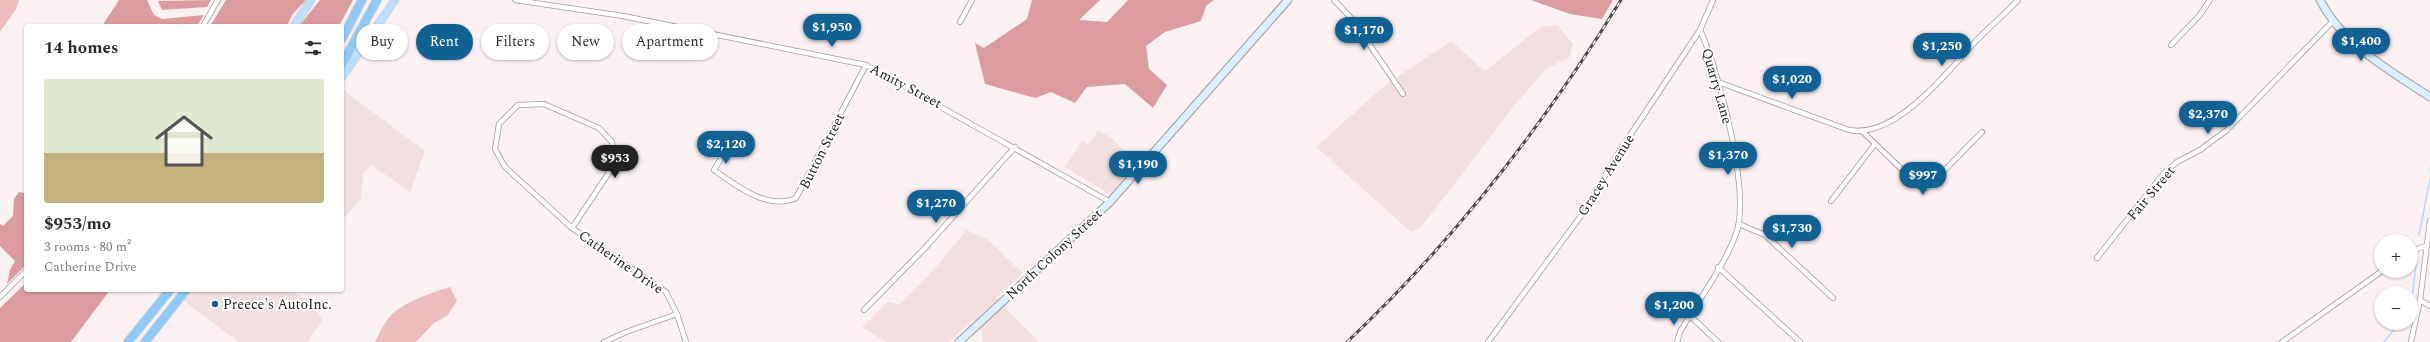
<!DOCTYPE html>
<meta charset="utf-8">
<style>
:root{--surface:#fff;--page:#f2f2f3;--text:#2b2b33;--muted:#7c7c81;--line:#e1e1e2;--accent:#116294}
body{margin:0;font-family:Spectral,serif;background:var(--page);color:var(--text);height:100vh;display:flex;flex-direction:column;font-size:15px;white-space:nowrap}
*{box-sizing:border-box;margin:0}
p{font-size:13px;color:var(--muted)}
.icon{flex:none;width:22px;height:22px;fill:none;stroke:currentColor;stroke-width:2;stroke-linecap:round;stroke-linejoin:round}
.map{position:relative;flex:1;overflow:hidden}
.details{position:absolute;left:24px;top:24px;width:320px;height:268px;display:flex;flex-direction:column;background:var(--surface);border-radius:4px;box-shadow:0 1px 3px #0004}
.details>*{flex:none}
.banner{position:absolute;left:356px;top:24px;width:380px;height:36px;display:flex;gap:8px}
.controls{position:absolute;left:2374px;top:234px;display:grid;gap:8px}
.controls a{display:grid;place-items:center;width:44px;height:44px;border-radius:50%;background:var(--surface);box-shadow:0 1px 3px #0004;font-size:20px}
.price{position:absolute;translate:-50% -34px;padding:0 9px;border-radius:14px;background:var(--accent);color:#fff;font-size:13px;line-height:26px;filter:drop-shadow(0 1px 2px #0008)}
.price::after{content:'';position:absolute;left:50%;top:24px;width:12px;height:9px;margin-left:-6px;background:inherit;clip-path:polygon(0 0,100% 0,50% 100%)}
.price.current{background:#222;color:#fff}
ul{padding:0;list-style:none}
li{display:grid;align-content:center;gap:8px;height:212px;padding:0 20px}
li+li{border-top:1px solid var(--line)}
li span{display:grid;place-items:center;height:124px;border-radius:4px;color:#555}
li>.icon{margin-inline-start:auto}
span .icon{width:72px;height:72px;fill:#fffc;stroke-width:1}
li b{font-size:17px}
h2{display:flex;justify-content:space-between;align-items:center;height:48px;padding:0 20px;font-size:17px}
.tag{padding:0 14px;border-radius:18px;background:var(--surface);box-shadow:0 1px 3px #0004;font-size:14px;line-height:36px}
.tag.current{background:var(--accent);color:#fff}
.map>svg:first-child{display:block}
.built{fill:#f2e0e0}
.green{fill:#ebbdbf}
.forest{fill:#da9c9f}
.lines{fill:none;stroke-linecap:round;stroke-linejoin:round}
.stream{stroke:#b5dbfb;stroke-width:1.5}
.street-casing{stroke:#a49a9b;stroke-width:6}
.secondary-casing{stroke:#a49a9b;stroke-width:9}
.primary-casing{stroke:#d2d1d1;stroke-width:9}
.highway-casing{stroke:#d2d1d1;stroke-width:10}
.street{stroke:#fff;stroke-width:4.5}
.secondary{stroke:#ddeffd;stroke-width:7}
.primary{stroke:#bbdffb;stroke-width:7}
.highway{stroke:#8dcaf9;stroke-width:8}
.rail-casing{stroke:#4e494a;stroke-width:3}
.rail{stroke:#fff;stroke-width:1.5;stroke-dasharray:4.5;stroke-linecap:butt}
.poi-dot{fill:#116294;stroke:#fff;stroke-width:1.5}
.labels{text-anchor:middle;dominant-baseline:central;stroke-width:4;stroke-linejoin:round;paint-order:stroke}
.street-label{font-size:14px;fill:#1d1a1a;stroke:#fff}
.poi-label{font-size:14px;fill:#1d1a1a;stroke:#fff;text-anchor:start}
</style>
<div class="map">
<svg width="2430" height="342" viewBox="0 0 2430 342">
<rect width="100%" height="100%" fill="#fcf1f2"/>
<g class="built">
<polygon points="1557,25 1573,44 1569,58 1546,69 1514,106 1422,226 1411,232 1316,147 1384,86 1451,41 1485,71 1541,27"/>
<polygon points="342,89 425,151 410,192 371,165 364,172 360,200 342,220"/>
<polygon points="1098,131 1112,138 1136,164 1111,195 1065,167 1082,140 1088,145"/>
<polygon points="967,230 987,239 1023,273 996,298 1039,342 983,342 981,330 973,320 949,342 886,342 862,327 888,301 899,305 929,275"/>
<polygon points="190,290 291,290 312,303 323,320 307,342 239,342 183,300"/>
</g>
<g class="green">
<polygon points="0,0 19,0 16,9 0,32"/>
<path d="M450 287 457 301 447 316 434 323 416 342H375C379 335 382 327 387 320 399 303 431 293 450 287Z"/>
</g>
<g class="forest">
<polygon points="119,0 147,0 154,15 162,19 204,15 197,26 102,26"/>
<polygon points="211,0 207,7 162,10 158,1"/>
<polygon points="226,0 306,0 292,15 287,26 210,26"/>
<polygon points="320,0 353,0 339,26 299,26"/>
<polygon points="1032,0 1100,0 1079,20 1107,22 1128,0 1214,0 1206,6 1201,21 1165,32 1146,46 1149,69 1167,85 1153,108 1125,84 1087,87 1075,103 1051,92 1035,98 985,84 975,43 984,48 1027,19"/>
<polygon points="1531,0 1613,0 1602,19 1570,14"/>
<polygon points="19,192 25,193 26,198 26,265 7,284 10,270 15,261 0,246 0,224 3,226 13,216 14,199"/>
<polygon points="26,283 26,290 110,290 71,342 0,342 0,308"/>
</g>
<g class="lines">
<g class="stream">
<polyline points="2430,168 2430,171"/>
<polyline points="2419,235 2430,178"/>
<polyline points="2411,305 2417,258"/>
<polyline points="2384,342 2400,323"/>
</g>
<g class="street-casing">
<g id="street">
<polyline points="515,0 623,16 866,65 1110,202"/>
<polyline points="1334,0 1353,20 1403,94"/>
<polyline points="960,22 972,0"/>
<polyline points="203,26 218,0"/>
<polyline points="2171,45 2199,16 2210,0"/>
<path d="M1718 82 1849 130C1895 139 1946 74 1974 43 1988 28 2004 15 2018 0"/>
<polyline points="1863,132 1919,186 1927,188 1982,132"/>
<path d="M725 152 714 170C735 185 768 211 796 198L866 65"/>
<polyline points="1831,201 1875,144"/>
<polyline points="1739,224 1765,235 1833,298"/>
<polyline points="572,228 608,174 615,159 612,142 599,128 544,104 518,105 499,124 495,149 505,167 572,228 666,292 677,314 686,342"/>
<polyline points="2411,251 2426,246"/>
<polyline points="2097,258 2164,173 2177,162 2200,150 2227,130 2333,21"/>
<polyline points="1718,267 1800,342"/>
<polyline points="0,297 26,271"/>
<polyline points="2420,300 2430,306"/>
<polyline points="864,310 925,248 1015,147"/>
<polyline points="1689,315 1718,342"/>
<polyline points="604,342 626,332 677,314"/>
<polyline points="1488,342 1583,213 1617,155 1700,30 1713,0"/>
<path d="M1677 342 1680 332C1698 300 1723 269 1736 234 1751 193 1719 71 1700 30"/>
<polyline points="2282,342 2382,271"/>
<polyline points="2411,342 2420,300 2430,221"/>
</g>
</g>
<g class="secondary-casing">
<g id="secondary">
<path d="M2320 0C2343 45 2389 70 2430 97"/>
<polyline points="959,342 1110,202 1288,0"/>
</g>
</g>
<g class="primary-casing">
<g id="primary">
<polyline points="294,26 311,0"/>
<polyline points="342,77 395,0"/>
</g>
</g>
<g class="highway-casing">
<g id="highway">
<polyline points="342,39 362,0"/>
<polyline points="342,64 377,0"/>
<polyline points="128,342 170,290"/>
<polyline points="145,342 186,290"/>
</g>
</g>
<use href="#street" class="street"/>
<use href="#secondary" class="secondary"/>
<use href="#primary" class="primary"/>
<use href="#highway" class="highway"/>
<g class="rail-casing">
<path id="rail" d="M1347 342C1454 241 1544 125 1621 0"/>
</g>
<use href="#rail" class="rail"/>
</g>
<circle class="poi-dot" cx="215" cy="304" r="4"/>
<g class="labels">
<g class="street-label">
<text transform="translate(906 86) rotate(28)">Amity Street</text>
<text transform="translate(1717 86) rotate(74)">Quarry Lane</text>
<text transform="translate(822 151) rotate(-63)">Button Street</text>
<text transform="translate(1606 175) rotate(-58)">Gracey Avenue</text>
<text transform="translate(2151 193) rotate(-50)">Fair Street</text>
<text transform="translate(1054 254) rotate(-43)">North Colony Street</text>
<text transform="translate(621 262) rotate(35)">Catherine Drive</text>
</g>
<g class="poi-label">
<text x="223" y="304">Preece's AutoInc.</text>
</g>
</g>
</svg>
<div class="controls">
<a>+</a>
<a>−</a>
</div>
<b class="price" style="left:832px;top:48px">$1,950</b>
<b class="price" style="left:1364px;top:51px">$1,170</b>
<b class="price" style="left:2361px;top:62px">$1,400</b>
<b class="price" style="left:1942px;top:67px">$1,250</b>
<b class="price" style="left:1792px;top:100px">$1,020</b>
<b class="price" style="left:2208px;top:135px">$2,370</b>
<b class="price" style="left:726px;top:165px">$2,120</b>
<b class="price" style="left:1728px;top:176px">$1,370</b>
<b class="price current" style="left:615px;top:179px">$953</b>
<b class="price" style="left:1138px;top:185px">$1,190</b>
<b class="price" style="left:1923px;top:196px">$997</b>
<b class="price" style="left:936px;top:224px">$1,270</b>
<b class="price" style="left:1792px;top:249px">$1,730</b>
<b class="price" style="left:1674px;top:326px">$1,200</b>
<div class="banner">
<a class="tag">Buy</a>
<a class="tag current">Rent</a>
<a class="tag">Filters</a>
<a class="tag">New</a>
<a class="tag">Apartment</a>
</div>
<section class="details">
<h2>14 homes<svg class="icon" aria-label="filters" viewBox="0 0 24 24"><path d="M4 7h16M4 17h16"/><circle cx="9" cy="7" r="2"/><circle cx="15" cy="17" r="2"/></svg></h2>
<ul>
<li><span style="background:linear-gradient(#dfe7d0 60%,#c2b280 0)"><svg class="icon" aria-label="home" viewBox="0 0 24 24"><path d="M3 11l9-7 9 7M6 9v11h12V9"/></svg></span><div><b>$953/mo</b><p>3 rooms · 80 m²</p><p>Catherine Drive</p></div></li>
</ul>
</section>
</div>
